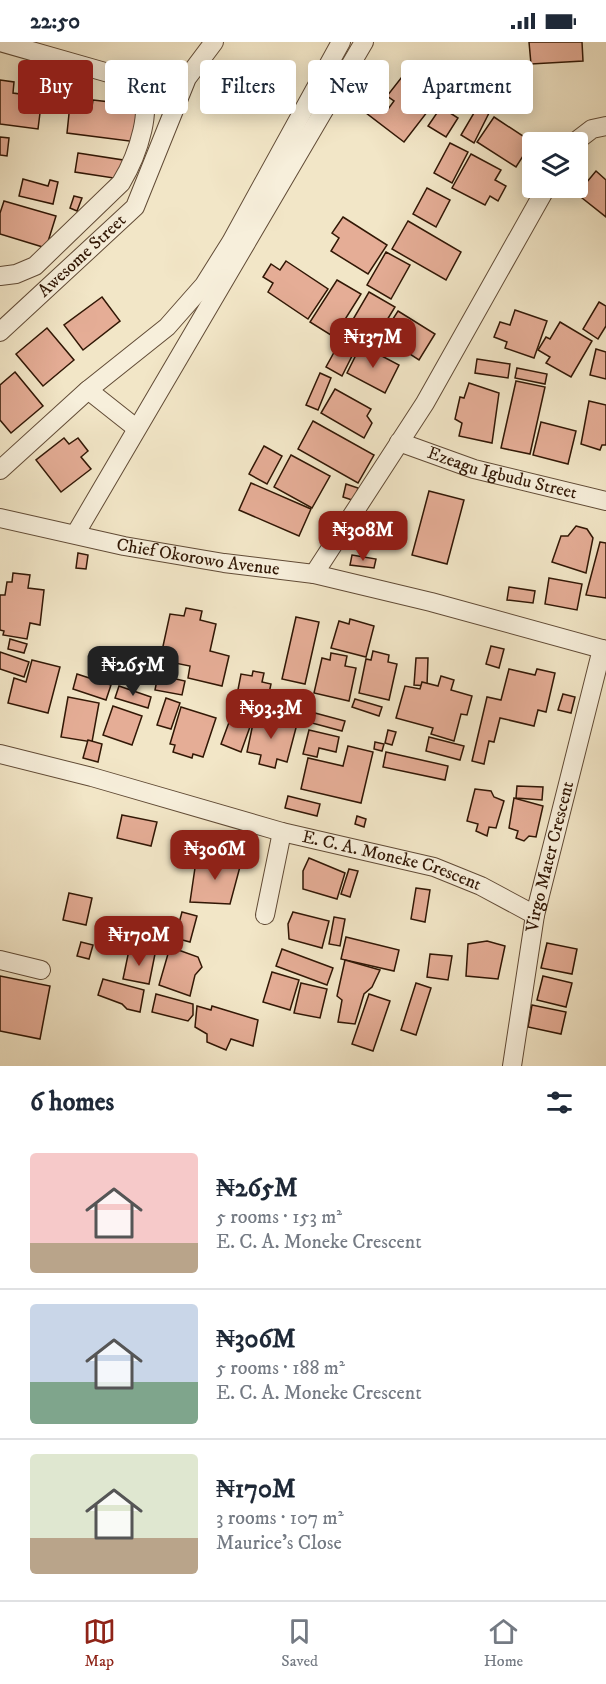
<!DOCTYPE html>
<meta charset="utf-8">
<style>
:root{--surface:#fff;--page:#f2f2f3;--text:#1f2937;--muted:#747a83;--line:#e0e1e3;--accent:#8f2418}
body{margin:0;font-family:"IM FELL DW Pica",serif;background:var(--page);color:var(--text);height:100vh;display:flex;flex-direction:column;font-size:22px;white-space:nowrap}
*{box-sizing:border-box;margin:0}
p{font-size:20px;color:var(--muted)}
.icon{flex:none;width:33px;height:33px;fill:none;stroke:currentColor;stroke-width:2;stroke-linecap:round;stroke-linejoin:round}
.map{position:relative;height:1024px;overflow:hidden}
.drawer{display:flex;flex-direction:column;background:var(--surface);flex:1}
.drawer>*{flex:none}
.banner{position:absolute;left:18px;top:18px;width:570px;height:54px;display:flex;gap:12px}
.buttons{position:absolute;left:522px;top:90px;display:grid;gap:12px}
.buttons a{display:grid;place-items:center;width:66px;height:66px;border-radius:6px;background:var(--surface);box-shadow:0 3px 15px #0003;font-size:30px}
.price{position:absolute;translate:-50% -51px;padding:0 14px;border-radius:12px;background:var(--accent);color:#fff;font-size:20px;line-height:39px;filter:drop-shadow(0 2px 3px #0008)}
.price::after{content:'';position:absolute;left:50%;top:36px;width:18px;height:14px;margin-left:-9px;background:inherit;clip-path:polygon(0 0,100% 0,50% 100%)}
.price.on{background:#222;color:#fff}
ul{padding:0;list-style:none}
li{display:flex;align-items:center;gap:18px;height:150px;padding:0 30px}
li+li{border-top:2px solid var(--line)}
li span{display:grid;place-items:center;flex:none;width:168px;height:120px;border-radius:6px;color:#555}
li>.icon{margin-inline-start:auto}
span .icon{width:72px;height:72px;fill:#fffc;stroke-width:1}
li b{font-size:26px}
h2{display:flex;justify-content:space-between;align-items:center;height:72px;padding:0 30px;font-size:26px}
.tag{padding:0 21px;border-radius:6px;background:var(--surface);box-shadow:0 3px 15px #0003;font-size:21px;line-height:54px}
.tag.on{background:var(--accent);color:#fff}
.status{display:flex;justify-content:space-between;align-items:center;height:42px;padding:0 30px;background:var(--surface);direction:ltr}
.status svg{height:16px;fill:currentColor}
.tabs{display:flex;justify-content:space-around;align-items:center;height:84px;border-top:2px solid var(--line);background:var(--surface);font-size:16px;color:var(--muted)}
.tabs a{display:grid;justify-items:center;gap:3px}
.tabs .on{color:var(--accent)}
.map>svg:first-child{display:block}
.building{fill:#e5ad96;stroke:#311705;stroke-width:1.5}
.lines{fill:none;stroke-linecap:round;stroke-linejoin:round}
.minor-casing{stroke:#614b36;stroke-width:20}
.minor{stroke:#f7efdb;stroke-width:18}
.labels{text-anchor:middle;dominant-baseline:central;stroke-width:4.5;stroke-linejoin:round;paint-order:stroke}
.street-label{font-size:18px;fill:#311705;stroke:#f7efdb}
</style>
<div class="status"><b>22:50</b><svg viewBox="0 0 49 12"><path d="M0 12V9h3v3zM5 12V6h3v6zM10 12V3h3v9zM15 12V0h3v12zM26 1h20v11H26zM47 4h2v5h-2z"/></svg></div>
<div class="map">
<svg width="606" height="1024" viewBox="0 0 606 1024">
<rect width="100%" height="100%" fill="#f2e6c7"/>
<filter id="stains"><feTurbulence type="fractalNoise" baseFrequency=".00333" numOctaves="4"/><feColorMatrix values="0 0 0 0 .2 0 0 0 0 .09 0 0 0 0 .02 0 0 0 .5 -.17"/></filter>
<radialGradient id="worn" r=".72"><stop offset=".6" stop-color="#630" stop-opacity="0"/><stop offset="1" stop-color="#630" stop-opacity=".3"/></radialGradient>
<g class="building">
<polygon points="529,0 582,0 583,19 531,22"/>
<polygon points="405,31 438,56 404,100 357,64 369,49 382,59 378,64 386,70 394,59 387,54"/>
<polygon points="0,38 14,40 13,51 42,55 38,87 0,82"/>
<polygon points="93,58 110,60 109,67 141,71 137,100 67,91 70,62 92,65"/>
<polygon points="478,64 489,71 474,101 461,93"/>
<polygon points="441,65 458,76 446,95 428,84"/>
<polygon points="494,75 532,100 516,125 477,100"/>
<polygon points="0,95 9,96 7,114 0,113"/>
<polygon points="450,101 468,110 452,141 434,131"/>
<polygon points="78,111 123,118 120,137 75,130"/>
<polygon points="471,112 501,128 495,138 506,144 498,159 490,154 485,163 452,146"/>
<polygon points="596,129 606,138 606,175 577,152"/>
<polygon points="23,137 48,144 50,138 58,140 53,162 19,154"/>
<polygon points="427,146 450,158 436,185 413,172"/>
<polygon points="74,154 82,156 77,169 70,166"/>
<polygon points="4,159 56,174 46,206 0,192 0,171"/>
<polygon points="343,175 387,203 368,232 331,209 339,196 332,191"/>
<polygon points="408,179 461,210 446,238 392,207"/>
<polygon points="386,210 410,223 391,257 367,243"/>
<polygon points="286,219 328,247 308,277 268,250 273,241 263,235 271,222 280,228"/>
<polygon points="337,238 361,252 334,295 310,280"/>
<polygon points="369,250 395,265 373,301 348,286"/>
<polygon points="102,255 120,279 83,308 64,283"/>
<polygon points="599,260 606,264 606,284 598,297 583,287"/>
<polygon points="515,268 547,279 534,316 505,306 507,300 494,295 500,280 510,283"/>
<polygon points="398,269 435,292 419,318 382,294"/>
<polygon points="560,280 592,299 571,335 546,321 550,315 538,308 546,295 550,297"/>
<polygon points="47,286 74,318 43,344 16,312"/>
<polygon points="343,294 358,302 342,334 326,325"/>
<polygon points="361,303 399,323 385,351 347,331"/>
<polygon points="596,307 606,310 606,337 590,333"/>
<polygon points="477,317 510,322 508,336 475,331"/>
<polygon points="517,326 547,332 545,342 515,336"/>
<polygon points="15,330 43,364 11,391 0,378 0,343"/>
<polygon points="320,331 331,336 318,368 306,363"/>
<polygon points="516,339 545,345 530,412 501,406"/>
<polygon points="469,341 499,351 492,401 459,394 462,381 455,377 460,355 464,356"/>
<polygon points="335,347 371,367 367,374 372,381 364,396 321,371"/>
<polygon points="589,359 606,363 606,403 602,403 600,408 581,402"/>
<polygon points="313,379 374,413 358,441 298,407"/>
<polygon points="541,380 576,389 568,422 533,413"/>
<polygon points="64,396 69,402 78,396 88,409 81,415 91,427 61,450 36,418"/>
<polygon points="264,404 282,414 267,442 249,432"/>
<polygon points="291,413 330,434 312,466 274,445"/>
<polygon points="251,441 311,467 299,494 239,468"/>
<polygon points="346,442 358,446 355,459 343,455"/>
<polygon points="429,449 464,458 447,522 412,513"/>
<polygon points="576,484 587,487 593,496 586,531 552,520 561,494 568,494"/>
<polygon points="600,500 606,501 606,556 586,553"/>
<polygon points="78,511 88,513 86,527 76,526"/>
<polygon points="352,513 376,517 374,526 350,523"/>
<polygon points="13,531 30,533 28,546 44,548 40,583 30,581 27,597 3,593 4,589 0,588 0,553 5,553 7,540 12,540"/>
<polygon points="549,536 582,542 577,568 545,562"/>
<polygon points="509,545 535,549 533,561 507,558"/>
<polygon points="186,566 202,569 200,578 216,582 210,609 229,614 222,644 188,636 190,624 160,618 170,572 184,574"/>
<polygon points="296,575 319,580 305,642 282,637"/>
<polygon points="350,577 374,584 366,615 331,606 339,579 349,582"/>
<polygon points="10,597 27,602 24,611 8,607"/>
<polygon points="491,604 504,607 499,626 486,622"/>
<polygon points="373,609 389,613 388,620 397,622 389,658 359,651 366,617 371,618"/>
<polygon points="0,610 29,620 24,635 0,627"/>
<polygon points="331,611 347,614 345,624 356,626 349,659 314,651 322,616 330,618"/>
<polygon points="416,616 428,616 427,644 414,643"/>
<polygon points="32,618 60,625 48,671 8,661 14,636 26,640"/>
<polygon points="509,627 535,633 537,627 555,631 546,670 538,668 534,684 500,676 494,700 489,699 484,722 472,719 487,655 501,658"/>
<polygon points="253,629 264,631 262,640 271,642 266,665 236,658 241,632 252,634"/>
<polygon points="77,632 111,643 106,658 73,647"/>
<polygon points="158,633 185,639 182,653 155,648"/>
<polygon points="441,634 454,638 451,648 472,654 467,673 461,672 454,699 431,692 433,686 396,676 405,644 420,647 422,640 438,644"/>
<polygon points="119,644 151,655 148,666 115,656"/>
<polygon points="563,652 575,655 571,671 558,668"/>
<polygon points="68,655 99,661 92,700 61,695"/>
<polygon points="166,656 180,661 171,687 157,683"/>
<polygon points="355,657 382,665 379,674 352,665"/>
<polygon points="113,664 142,674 132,703 103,693"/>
<polygon points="181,665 216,676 203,715 193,712 192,716 173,710 175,703 170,702"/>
<polygon points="315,671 345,679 342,689 312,681"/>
<polygon points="255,672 297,682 287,720 277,717 275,726 259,722 261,713 247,710"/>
<polygon points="231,675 251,682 241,710 221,702"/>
<polygon points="309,688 339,695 336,710 319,706 317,715 303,712"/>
<polygon points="388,688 396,690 392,703 385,701"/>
<polygon points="429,695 464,704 460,718 426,709"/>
<polygon points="88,698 102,702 98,720 83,716"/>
<polygon points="375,700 384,702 382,709 374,707"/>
<polygon points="348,704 373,710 361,761 301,747 308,716 343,724"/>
<polygon points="386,710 448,724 445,738 383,725"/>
<polygon points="517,744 543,745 542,758 516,756"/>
<polygon points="475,747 491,749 494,755 504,759 496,786 489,785 487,794 476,789 478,782 467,779"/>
<polygon points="288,754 320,762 317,774 285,766"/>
<polygon points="514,756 543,764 536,795 529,794 524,799 516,796 518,789 509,786"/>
<polygon points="122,773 157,780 151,804 117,796"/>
<polygon points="357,774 366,777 364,785 355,782"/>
<polygon points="220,812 241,821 230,862 190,860 196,819 219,820"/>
<polygon points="309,816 345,831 337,857 303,847 303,829"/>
<polygon points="349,827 358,829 350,855 341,852"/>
<polygon points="416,846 430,848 425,880 411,877"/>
<polygon points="69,851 92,856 86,883 63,878"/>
<polygon points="182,870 197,874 190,900 175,896"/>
<polygon points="293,870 329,879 322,906 289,897 288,882"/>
<polygon points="334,875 345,877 340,904 329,902"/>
<polygon points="346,895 399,908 394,929 341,917"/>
<polygon points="487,899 505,904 498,937 466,934 468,902"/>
<polygon points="81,900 93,903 89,917 77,914"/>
<polygon points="547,901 577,907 572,932 541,926"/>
<polygon points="170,905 198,915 202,925 195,933 190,954 159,943"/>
<polygon points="282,907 333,926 327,943 276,924"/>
<polygon points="129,908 155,912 149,942 123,937"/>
<polygon points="430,912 452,914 448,938 427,935"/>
<polygon points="345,918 380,928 372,945 364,952 355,982 338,980 342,958 337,954"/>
<polygon points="272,930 299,938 290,968 263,960"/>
<polygon points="0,934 50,944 40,997 0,989"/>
<polygon points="543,934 572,941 566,965 537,958"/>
<polygon points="103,937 144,948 140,970 127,967 122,962 98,953"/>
<polygon points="301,941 327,947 320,976 294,971"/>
<polygon points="416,941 431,946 416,993 401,988"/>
<polygon points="156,952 193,962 193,973 188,979 152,970"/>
<polygon points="369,952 390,959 373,1009 352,1002"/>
<polygon points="532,963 566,970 561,992 528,985"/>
<polygon points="197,964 211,968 212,964 258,978 253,1004 231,997 226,1008 207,1000 207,992 195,985"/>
</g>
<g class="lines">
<g class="minor-casing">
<g id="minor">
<path d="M0 0 133 38C160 58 135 118 121 141L35 224 16 232 0 234"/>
<polyline points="575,100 592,87 606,84"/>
<path id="s1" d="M0 290 135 165 187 36 214 0"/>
<polyline points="88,348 136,386"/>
<path id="s2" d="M399 400 474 427 606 459"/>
<polyline points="0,428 88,348 167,285 204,243 231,200 341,0"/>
<path id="s3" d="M0 476 124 504 224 521 314 532 431 560 606 608"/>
<polyline points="76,491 364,0"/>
<polyline points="314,532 425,361 546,146"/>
<path id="s4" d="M0 712 92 735 282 790 434 825 481 844 535 873"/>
<polyline points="265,873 282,790"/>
<polyline points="0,918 41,928"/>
<path id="s5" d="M512 1024 535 873 602 607"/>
</g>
</g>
<use href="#minor" class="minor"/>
</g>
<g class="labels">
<g class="street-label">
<text stroke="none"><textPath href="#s1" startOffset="112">Awesome Street</textPath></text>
<text stroke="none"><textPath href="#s2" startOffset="108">Ezeagu Igbudu Street</textPath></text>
<text stroke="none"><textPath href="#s3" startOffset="202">Chief Okorowo Avenue</textPath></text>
<text stroke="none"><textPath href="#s5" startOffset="213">Virgo Mater Crescent</textPath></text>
<text stroke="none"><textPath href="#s4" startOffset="406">E. C. A. Moneke Crescent</textPath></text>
</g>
</g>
<rect width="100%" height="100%" filter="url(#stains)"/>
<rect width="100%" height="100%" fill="url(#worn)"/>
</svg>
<div class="buttons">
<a><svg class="icon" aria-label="layers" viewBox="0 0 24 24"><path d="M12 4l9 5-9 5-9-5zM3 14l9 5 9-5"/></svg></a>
</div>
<b class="price" style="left:373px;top:327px">₦137M</b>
<b class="price" style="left:363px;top:520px">₦308M</b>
<b class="price on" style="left:133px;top:655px">₦265M</b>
<b class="price" style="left:271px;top:698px">₦93.3M</b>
<b class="price" style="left:215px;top:839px">₦306M</b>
<b class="price" style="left:139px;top:925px">₦170M</b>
<div class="banner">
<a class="tag on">Buy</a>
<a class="tag">Rent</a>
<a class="tag">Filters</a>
<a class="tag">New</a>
<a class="tag">Apartment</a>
</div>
</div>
<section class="drawer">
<h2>6 homes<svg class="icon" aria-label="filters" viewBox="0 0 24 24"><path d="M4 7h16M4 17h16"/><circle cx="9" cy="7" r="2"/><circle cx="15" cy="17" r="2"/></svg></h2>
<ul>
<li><span style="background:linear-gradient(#f6c9c9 75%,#b9a48a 0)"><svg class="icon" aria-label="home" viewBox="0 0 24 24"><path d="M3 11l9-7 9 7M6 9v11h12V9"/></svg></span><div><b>₦265M</b><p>5 rooms · 153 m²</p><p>E. C. A. Moneke Crescent</p></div></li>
<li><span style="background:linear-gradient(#c9d6e8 65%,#7fa58c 0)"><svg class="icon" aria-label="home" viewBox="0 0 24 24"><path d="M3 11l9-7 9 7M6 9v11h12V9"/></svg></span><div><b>₦306M</b><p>5 rooms · 188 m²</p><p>E. C. A. Moneke Crescent</p></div></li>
<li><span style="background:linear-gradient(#dfe7d0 70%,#b9a48a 0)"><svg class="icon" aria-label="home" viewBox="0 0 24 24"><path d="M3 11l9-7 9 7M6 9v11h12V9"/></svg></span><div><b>₦170M</b><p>3 rooms · 107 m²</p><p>Maurice's Close</p></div></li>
</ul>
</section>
<nav class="tabs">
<a class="on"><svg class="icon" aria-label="map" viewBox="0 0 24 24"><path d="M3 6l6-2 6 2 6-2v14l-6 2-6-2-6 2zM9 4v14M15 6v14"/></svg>Map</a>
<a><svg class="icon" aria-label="saved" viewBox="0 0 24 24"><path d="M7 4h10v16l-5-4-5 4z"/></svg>Saved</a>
<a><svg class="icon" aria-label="home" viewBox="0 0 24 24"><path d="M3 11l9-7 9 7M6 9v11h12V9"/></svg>Home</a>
</nav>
